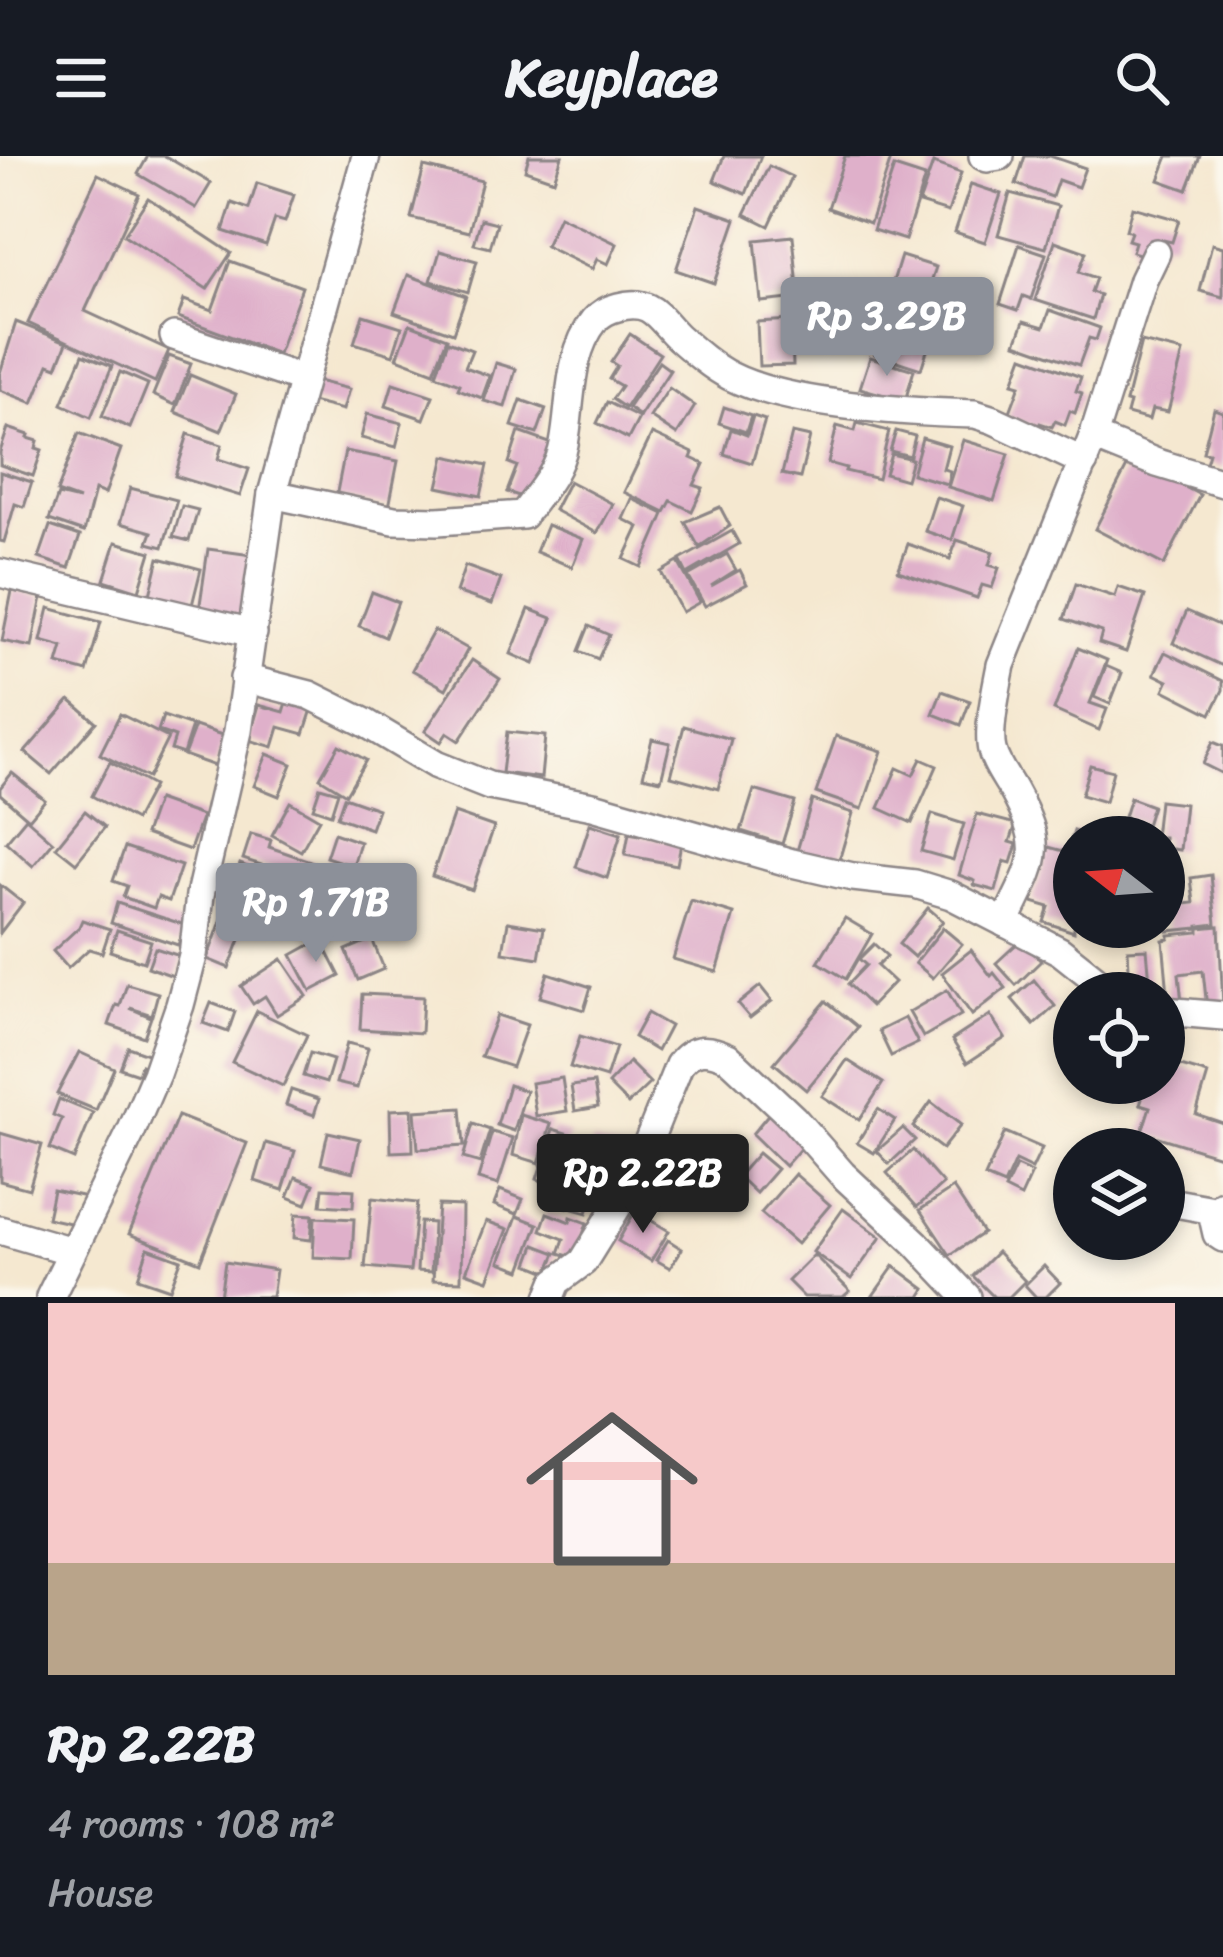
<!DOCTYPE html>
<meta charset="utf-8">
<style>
:root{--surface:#171b24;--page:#242831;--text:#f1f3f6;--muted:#9ea1a6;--accent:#8c9099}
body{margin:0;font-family:Sriracha,sans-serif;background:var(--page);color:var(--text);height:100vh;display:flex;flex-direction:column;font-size:45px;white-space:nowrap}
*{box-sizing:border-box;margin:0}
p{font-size:39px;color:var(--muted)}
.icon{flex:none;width:66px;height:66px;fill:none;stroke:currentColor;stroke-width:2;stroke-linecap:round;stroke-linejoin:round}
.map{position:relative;height:1141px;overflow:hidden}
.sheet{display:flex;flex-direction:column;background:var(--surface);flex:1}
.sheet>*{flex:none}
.needle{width:78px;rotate:287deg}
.controls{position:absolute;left:1053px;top:660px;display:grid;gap:24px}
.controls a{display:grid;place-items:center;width:132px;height:132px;border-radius:50%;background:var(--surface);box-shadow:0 6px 18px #0003;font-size:60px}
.price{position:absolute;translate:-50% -102px;padding:0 27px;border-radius:12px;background:var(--accent);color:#fff;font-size:39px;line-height:78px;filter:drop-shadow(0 3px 6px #0008)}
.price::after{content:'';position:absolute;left:50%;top:72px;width:36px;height:27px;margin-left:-18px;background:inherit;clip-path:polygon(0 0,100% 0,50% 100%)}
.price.on{background:#222;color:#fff}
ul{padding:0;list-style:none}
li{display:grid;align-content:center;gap:24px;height:636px;padding:0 48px}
li span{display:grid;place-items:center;height:372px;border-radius:0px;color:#555}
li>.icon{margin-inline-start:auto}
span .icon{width:216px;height:216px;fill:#fffc;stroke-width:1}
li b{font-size:51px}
header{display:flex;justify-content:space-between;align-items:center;height:156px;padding:0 48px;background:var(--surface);font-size:54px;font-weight:700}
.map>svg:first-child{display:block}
.building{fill:#dfb0ca}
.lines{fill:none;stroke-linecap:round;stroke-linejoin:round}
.minor-casing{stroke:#8c8586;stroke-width:32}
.minor{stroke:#fff;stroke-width:27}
</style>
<header><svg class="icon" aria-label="menu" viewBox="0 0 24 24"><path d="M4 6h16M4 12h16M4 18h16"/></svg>Keyplace<svg class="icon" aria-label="search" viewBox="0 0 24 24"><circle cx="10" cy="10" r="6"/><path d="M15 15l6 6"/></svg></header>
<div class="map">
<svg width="1223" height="1141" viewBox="0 0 1223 1141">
<rect width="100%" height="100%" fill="#fbf7ec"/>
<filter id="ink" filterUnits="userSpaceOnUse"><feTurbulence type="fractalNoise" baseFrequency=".00833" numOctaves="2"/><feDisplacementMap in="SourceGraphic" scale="24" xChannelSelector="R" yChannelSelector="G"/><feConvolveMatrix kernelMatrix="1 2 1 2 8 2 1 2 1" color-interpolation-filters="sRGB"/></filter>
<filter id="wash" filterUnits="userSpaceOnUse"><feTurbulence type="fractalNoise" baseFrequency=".004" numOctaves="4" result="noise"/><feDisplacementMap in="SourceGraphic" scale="48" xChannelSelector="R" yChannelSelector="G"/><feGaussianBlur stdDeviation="2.7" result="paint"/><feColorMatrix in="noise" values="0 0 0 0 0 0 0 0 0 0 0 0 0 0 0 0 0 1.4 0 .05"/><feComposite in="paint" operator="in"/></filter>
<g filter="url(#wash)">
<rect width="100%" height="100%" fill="#f5e8d0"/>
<g id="blocks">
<g class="building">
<polygon points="148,0 165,0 211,27 196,52 138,18"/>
<polygon points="529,0 562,0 554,24 525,14"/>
<polygon points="724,0 761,0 746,38 714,25"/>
<polygon points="845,0 892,0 870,67 828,52"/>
<polygon points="1025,0 1050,0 1085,12 1078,31 1058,24 1052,41 1016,28"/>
<polygon points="1168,0 1200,0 1187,34 1159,24"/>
<polygon points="933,7 961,17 948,56 919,47"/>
<polygon points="769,10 792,21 769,70 745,58"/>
<polygon points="424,11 482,25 469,76 411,62"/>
<polygon points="894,11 925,21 905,84 873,74"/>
<polygon points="98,18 139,38 85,155 169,194 155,226 28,167"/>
<polygon points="257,27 294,39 285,66 275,63 266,89 223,75 232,47 249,53"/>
<polygon points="971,28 1001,38 985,86 955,76"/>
<polygon points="1010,37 1058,50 1046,92 998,79"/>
<polygon points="148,42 231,97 207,133 124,79"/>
<polygon points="698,50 736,63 714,127 676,114"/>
<polygon points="1132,51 1179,64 1172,86 1163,84 1161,93 1147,100 1132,96 1135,86 1128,84 1131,76 1126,74"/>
<polygon points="559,60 617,88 608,108 597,103 592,113 545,90"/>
<polygon points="481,63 497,67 490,92 474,88"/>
<polygon points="793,80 799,142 761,146 755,84"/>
<polygon points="1055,85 1086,96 1079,116 1096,122 1091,136 1100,139 1093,163 1035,144"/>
<polygon points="1212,88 1223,91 1223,141 1200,135"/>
<polygon points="1019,89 1046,98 1031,143 1023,140 1018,154 1000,148"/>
<polygon points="440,95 477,105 468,136 431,125"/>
<polygon points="901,100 936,111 926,141 941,146 931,174 883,158"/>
<polygon points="230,105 302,131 278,198 178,161 184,144 212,154"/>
<polygon points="408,119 466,140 453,177 394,156"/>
<polygon points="1050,154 1100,172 1096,184 1089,182 1079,209 1016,187 1024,165 1044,171"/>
<polygon points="363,159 402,171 393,199 354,187"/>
<polygon points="791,164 793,209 759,210 757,166"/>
<polygon points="16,166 67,186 57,211 49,208 33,247 0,234 0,217"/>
<polygon points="885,167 931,182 921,213 875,198"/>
<polygon points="410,168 447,182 434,216 397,202"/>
<polygon points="630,178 660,198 625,252 612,243 621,230 609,223 617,210 611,206"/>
<polygon points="448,185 472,194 465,211 490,220 482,242 458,233 460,228 436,219"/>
<polygon points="1141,186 1183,196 1168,256 1152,253 1149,264 1127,258 1130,247 1126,246"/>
<polygon points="83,198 112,210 91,261 62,248"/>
<polygon points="169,200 191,208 175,249 153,239"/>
<polygon points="1023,200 1081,221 1076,235 1082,237 1075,257 1070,255 1065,269 1055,265 1052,271 1040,267 1038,272 1008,261 1020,229 1013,227"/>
<polygon points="870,201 914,214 905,245 860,232"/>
<polygon points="659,206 670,214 640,260 628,252"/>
<polygon points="496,207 516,213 505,251 484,245"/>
<polygon points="120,216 148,228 130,272 102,260"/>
<polygon points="190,219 236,238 221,275 175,256"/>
<polygon points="317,225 349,233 343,254 311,246"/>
<polygon points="393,227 433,240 424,263 386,250"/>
<polygon points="669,232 695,250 677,279 650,261"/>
<polygon points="521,244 546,253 537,278 512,270"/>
<polygon points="607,246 639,262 628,283 597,267"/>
<polygon points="724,251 751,260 746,276 719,267"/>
<polygon points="1214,253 1223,256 1223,312 1206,307 1209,297 1203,296"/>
<polygon points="367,258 402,267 396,291 361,282"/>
<polygon points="753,260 765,264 752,307 724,298 731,273 747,279"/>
<polygon points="857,267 889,275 878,323 845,315 846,312 828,307 837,270 855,275"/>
<polygon points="8,272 29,279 28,282 38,285 36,292 42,294 33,320 0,309 0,296"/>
<polygon points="896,275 915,280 910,300 890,295"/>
<polygon points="519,276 558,290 531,344 507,336 517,310 509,307"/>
<polygon points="79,277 121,293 105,338 95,334 84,376 49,364 58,339 79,344 57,336"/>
<polygon points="792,277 810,281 800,322 782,318"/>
<polygon points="188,278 222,289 218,303 249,313 240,340 175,320"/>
<polygon points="652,278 693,297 691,302 704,308 694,329 703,332 692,355 671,345 665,356 624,336"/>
<polygon points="922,282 949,290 943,313 950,315 947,328 912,318"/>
<polygon points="963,284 1009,298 994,345 948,331"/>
<polygon points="345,295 398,305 389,351 336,341"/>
<polygon points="891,298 912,303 906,324 885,318"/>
<polygon points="445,300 488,309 481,340 438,331"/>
<polygon points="1131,303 1200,339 1164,409 1095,373"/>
<polygon points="0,316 32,326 24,351 15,348 4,386 0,385"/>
<polygon points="569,325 613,348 597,377 554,354"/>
<polygon points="130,332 177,344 163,391 148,387 152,376 120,367"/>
<polygon points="936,341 963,350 952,384 925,375"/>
<polygon points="632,343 664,358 641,411 624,403 639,371 623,363"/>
<polygon points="182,350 198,354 189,385 173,381"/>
<polygon points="720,351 730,370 699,391 685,366"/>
<polygon points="547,369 583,383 572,411 536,396"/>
<polygon points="50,370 80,380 69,412 39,402"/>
<polygon points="732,375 739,388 687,418 680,404"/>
<polygon points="957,384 993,396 989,409 999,412 992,432 982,429 977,442 898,415 908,388 950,403"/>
<polygon points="116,386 151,396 139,435 104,424"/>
<polygon points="208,393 259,400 249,462 199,455"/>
<polygon points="727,398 736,414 711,430 740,414 747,428 705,450 688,420"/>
<polygon points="159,402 201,413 191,453 149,443"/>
<polygon points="678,406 700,446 682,456 661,416"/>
<polygon points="465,410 501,423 492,448 456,436"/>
<polygon points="1076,428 1115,441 1118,431 1145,440 1126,496 1099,487 1102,476 1064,463"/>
<polygon points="12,435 42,441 32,491 2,485"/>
<polygon points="372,436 398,446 385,481 359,470"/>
<polygon points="49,452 101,466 87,516 58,508 63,491 41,485"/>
<polygon points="529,453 552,462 534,508 511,498"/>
<polygon points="1187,455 1223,471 1223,510 1173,487"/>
<polygon points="589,470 609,479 598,503 579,495"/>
<polygon points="434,474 468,493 446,533 412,514"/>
<polygon points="1078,492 1107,504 1090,547 1107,553 1099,574 1054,554"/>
<polygon points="1165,496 1223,525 1223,534 1211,558 1164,534 1168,525 1154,518"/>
<polygon points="472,504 500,523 459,585 447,577 441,586 425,575"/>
<polygon points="1106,510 1122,517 1110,548 1094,541"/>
<polygon points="942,535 970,545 961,569 933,558"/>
<polygon points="290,537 315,544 304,578 279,571 273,591 249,584 259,549 284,556"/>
<polygon points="70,544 96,566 51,618 25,596"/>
<polygon points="120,558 168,582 148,622 100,598"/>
<polygon points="163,560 192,570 183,598 171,594 175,581 158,575"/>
<polygon points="195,570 225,580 215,610 184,599"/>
<polygon points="684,570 731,583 718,633 671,620"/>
<polygon points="507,576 545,580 541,622 502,617"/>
<polygon points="836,580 882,595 862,653 816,637"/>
<polygon points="652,583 670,587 661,624 643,620"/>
<polygon points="1213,586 1223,590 1223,618 1203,608"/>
<polygon points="339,589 366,604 346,638 320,622"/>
<polygon points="267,598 292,608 279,640 254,630"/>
<polygon points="921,603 937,610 912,667 879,652 897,612 913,619"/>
<polygon points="110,606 153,630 135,664 92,640"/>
<polygon points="1090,609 1113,615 1105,646 1081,639"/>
<polygon points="12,617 45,644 29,663 0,638 0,632"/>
<polygon points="320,631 338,636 331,658 313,652"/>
<polygon points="754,634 795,646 782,688 741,675"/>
<polygon points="344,641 378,653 371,673 337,661"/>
<polygon points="1130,642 1152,650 1146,669 1124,661"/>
<polygon points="157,644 202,660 190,694 145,678"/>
<polygon points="812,644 853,657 838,708 797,695"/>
<polygon points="1159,645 1185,648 1180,694 1164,692 1164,681 1155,681"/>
<polygon points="290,646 319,663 301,695 272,679"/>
<polygon points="85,655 105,671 76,707 56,691"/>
<polygon points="454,657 494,671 472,734 432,720"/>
<polygon points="932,658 964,668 953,704 921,695"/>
<polygon points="977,658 1016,668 1010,686 1017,688 1011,707 1004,705 996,735 974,729 975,725 959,719"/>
<polygon points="26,662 53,686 33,710 6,686"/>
<polygon points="590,668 621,678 607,722 576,711"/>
<polygon points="1074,675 1089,680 1074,681 1074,776 1044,766 1049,751 1032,746 1049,691 1067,696"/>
<polygon points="334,677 360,686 353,710 326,701"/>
<polygon points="629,677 681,687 677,709 625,699"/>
<polygon points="251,678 271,684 269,691 313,706 307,724 243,703"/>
<polygon points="125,691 181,710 169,745 158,741 154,752 123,741 127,730 113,725"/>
<polygon points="240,708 275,722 261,759 225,746"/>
<polygon points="1211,719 1216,768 1199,770 1199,772 1219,770 1223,850 1207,852 1203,815 1179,818 1182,847 1169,849 1163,784 1169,783 1169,779 1199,776 1199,772 1168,775 1166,750 1194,747 1191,722"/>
<polygon points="0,729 23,747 0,777"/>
<polygon points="691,745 734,758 717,816 673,803"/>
<polygon points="117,747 185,769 178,789 111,767"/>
<polygon points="928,752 943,765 914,801 899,788"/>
<polygon points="225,755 248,763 229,812 207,803"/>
<polygon points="845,762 872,778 846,823 818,806"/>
<polygon points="82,764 110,773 102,797 89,793 68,812 53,795 79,771"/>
<polygon points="508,766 544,772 539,802 503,796"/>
<polygon points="943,772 962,788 933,822 915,807"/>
<polygon points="117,774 151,785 144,806 110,795"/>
<polygon points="321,783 340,820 311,835 292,799"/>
<polygon points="372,783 384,813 358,824 346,794"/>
<polygon points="1021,784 1041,805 1016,829 996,807"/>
<polygon points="874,788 887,800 877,810 894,826 871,850 848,828 866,809 859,803"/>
<polygon points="155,792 183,801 176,821 148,811"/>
<polygon points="1147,793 1150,827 1130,830 1128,794"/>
<polygon points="971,794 991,820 994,817 1006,832 972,859 942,817"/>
<polygon points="282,803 307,840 277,859 265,840 253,848 241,830"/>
<polygon points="548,817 591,831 584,854 540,841"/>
<polygon points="1034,824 1055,850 1034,869 1012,843"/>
<polygon points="127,828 158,837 152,859 130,852 151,861 144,881 109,869 116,849 120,850"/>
<polygon points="760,830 772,845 750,862 738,848"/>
<polygon points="947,834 961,859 923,881 909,856"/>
<polygon points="362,838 423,841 421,877 360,873"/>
<polygon points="826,845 858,871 806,934 774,907"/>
<polygon points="211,847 235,856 228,876 203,867"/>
<polygon points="257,855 307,879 283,930 232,906"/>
<polygon points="647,857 670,870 657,895 634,881"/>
<polygon points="497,859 527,869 512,911 481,901"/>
<polygon points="990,859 1005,882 967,907 952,884"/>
<polygon points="905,862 918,887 891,900 879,875"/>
<polygon points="580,880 616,891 606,922 570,911"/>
<polygon points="1164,884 1179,889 1174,908 1208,918 1196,958 1223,967 1223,1001 1142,976 1150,951 1140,948 1147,927 1164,927"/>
<polygon points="347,887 368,892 357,932 336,927"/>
<polygon points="128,891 150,899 146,911 141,909 138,918 120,912"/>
<polygon points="79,896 114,912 96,954 57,938"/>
<polygon points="310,897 333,904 326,927 303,920"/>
<polygon points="847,904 883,927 859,964 822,940"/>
<polygon points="629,906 650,927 628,948 608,928"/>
<polygon points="562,922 567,955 536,960 531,927"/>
<polygon points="594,927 598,951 575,955 571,930"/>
<polygon points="509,929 526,935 514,975 497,969"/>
<polygon points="291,934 319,943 314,959 286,949"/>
<polygon points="59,943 93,957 74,1003 50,993 62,963 53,959"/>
<polygon points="931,946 961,969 942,993 913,971"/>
<polygon points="461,952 464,990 418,993 415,955"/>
<polygon points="412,953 413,995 391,996 390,954"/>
<polygon points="878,953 895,964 874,997 857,987"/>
<polygon points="771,955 806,986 785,1010 752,978"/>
<polygon points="521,959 551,968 539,1007 513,999"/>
<polygon points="178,960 247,987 200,1106 129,1078"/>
<polygon points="473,968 490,974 480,1007 463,1002"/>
<polygon points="903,972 915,984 889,1008 877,995"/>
<polygon points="553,973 569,978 553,1029 537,1023"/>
<polygon points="328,976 360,983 353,1016 321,1008"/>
<polygon points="492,976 513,982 498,1029 478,1023"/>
<polygon points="1005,976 1042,992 1032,1013 1015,1005 1004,1029 985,1021"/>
<polygon points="0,977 42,989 29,1033 0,1025"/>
<polygon points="593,986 624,996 617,1019 585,1009"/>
<polygon points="266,987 295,995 283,1034 255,1025"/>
<polygon points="913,994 943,1028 917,1051 887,1017"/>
<polygon points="758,997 777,1013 756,1037 738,1020"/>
<polygon points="1016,1010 1032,1017 1021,1041 1005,1033"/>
<polygon points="561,1015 574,1019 570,1033 592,1040 587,1057 566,1051 568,1046 552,1041"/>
<polygon points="691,1018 717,1029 707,1052 681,1041"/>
<polygon points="795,1018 830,1049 797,1088 761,1057"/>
<polygon points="296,1021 314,1028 306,1048 288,1041"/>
<polygon points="323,1032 354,1034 353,1051 321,1049"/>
<polygon points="953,1032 983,1077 950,1099 920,1054"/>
<polygon points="53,1034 86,1041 79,1069 47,1062"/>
<polygon points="500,1034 523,1043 517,1058 494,1049"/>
<polygon points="372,1042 417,1047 410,1115 365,1111"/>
<polygon points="438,1049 462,1050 461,1125 433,1124"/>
<polygon points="843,1053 881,1081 851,1123 813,1096"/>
<polygon points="635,1055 669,1075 651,1105 618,1085"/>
<polygon points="547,1057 570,1066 571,1061 587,1067 575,1102 559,1097 564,1083 541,1074"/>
<polygon points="296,1058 313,1059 311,1084 294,1082"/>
<polygon points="517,1060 538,1068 521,1114 500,1106"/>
<polygon points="315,1061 354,1063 352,1103 313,1101"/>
<polygon points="486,1065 508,1073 488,1124 466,1116"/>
<polygon points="420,1066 433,1067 431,1116 417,1115"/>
<polygon points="668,1084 682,1093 670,1112 656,1104"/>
<polygon points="535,1089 556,1097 548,1116 528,1108"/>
<polygon points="148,1092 181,1104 170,1133 138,1122"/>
<polygon points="997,1096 1025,1125 1009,1141 994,1141 973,1120"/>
<polygon points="814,1099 850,1135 843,1141 804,1141 788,1125"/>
<polygon points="225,1106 276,1114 272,1141 220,1141"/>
<polygon points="894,1110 925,1133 920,1141 872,1141"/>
<polygon points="1044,1110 1060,1127 1046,1141 1036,1141 1025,1129"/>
</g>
</g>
</g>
<g filter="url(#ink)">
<use href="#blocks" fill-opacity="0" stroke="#8c8586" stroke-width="3"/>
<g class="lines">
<g class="minor-casing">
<g id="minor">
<polyline points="983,0 987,2 1000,0"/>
<polyline points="174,180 302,223"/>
<polyline points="1093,281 1157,307 1223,327"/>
<path d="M272 338 394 364 438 365 523 359C539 337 559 316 564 288 572 248 567 199 595 164 601 157 610 153 618 151 652 142 658 162 678 181 694 195 711 210 730 220 789 250 907 256 975 258L994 264 1084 306"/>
<polyline points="0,417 253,477"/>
<polyline points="244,522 310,539 364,566 436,609 489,630 593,650 792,707 853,721 915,728 951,739 1060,795 1113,837"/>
<path d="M1005 767C1032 708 1048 697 1014 636 1007 623 995 608 992 594 987 574 997 530 1001 509L1093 281 1143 124 1156 97"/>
<polyline points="1164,855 1223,860"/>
<polyline points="1071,1029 1074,1030"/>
<polyline points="1164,1045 1219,1055"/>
<polyline points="1223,1049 1214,1065 1217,1078 1223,1082"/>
<polyline points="0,1074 72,1095"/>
<polyline points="50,1141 131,976 156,918 180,849 193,800 200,739 238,575 272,338 366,0"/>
<path d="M550 1141 556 1126 583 1106 619 1048 642 1001 679 909C693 890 709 892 728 901L793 962 842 1018 916 1087 967 1141"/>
</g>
</g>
<use href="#minor" class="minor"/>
</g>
</g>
</svg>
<div class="controls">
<a><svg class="needle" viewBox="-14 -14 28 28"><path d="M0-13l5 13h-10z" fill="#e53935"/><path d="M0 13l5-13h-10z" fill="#9ea1a6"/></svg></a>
<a><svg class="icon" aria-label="locate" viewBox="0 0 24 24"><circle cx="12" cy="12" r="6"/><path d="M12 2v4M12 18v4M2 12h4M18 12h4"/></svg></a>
<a><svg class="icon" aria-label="layers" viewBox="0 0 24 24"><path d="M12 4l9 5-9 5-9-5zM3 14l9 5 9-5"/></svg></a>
</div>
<b class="price" style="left:887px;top:223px">Rp 3.29B</b>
<b class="price" style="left:316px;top:809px">Rp 1.71B</b>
<b class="price on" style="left:643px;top:1080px">Rp 2.22B</b>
</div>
<section class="sheet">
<ul>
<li><span style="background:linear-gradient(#f6c9c9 70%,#b9a48a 0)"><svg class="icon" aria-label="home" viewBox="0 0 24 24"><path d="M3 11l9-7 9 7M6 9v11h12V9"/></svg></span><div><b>Rp 2.22B</b><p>4 rooms · 108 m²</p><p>House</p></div></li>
</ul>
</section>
